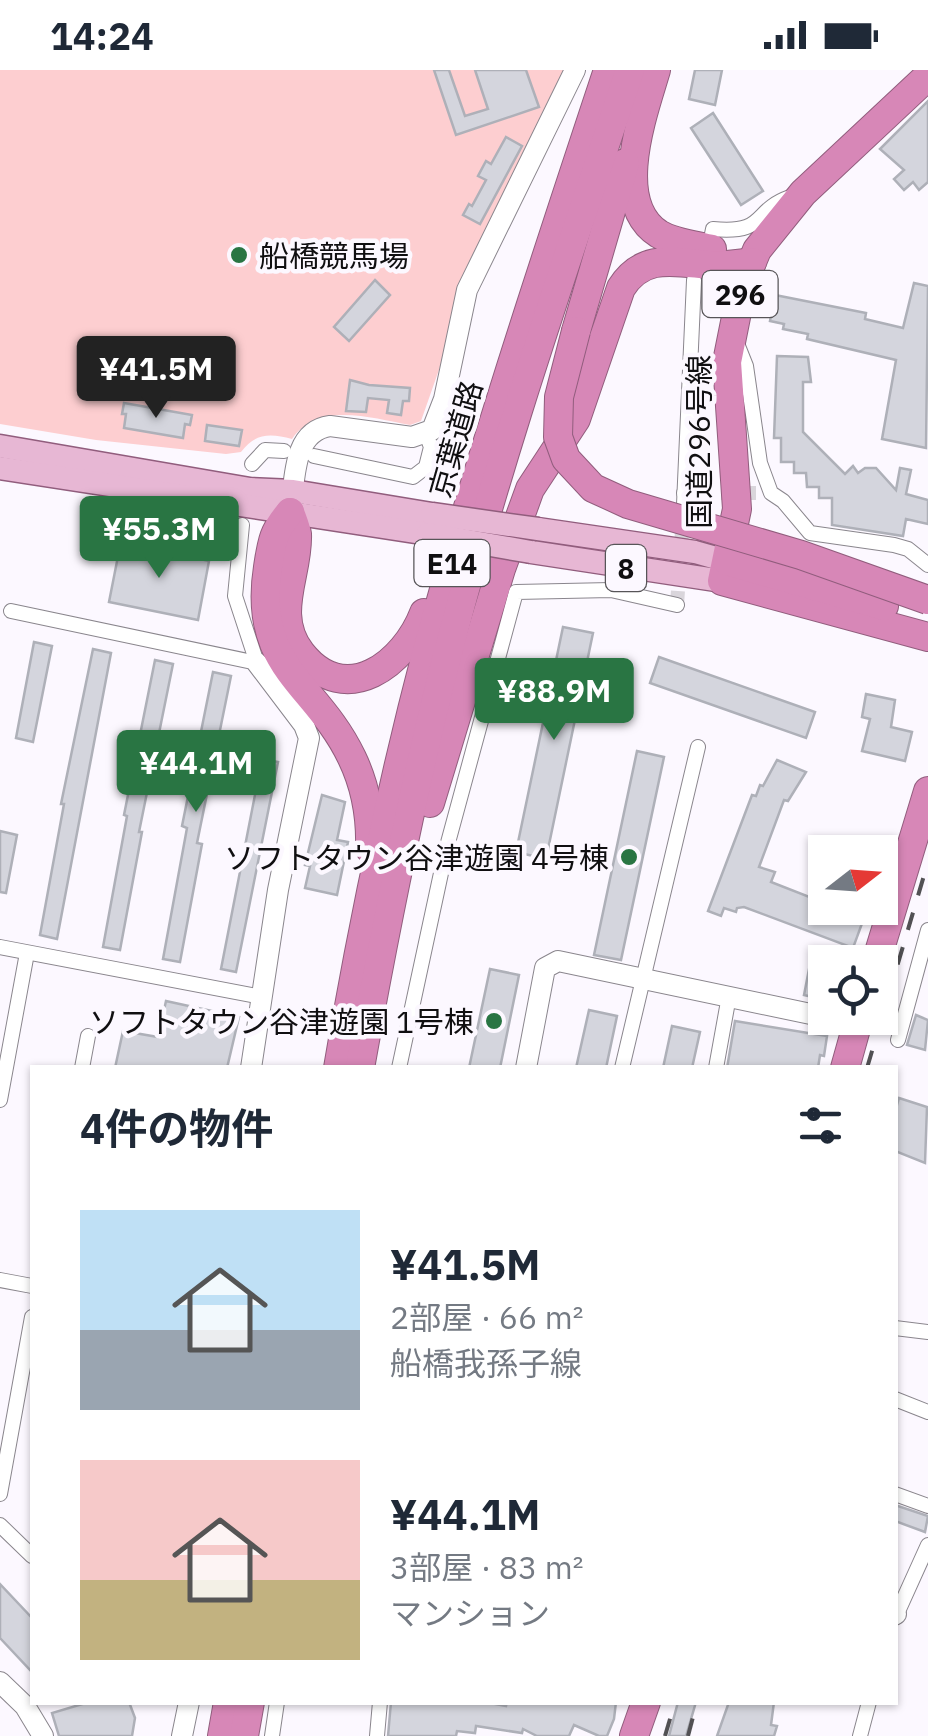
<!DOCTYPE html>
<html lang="ja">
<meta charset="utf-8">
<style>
:root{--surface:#fff;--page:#f6f6f7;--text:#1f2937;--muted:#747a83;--accent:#297543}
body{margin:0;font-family:"IBM Plex Sans","Noto Sans JP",sans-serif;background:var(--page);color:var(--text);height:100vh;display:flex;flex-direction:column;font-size:38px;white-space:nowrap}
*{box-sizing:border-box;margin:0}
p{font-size:32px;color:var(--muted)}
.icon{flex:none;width:55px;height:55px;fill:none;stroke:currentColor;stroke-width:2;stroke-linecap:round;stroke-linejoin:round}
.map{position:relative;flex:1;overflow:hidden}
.details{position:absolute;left:30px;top:995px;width:868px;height:640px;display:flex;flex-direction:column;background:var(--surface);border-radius:0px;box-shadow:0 2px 8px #0004}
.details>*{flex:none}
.needle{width:65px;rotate:73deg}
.buttons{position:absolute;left:808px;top:765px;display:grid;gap:20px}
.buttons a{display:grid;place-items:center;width:90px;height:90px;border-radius:0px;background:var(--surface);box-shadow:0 2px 8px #0004;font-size:50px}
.price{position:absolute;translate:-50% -85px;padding:0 22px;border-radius:10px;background:var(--accent);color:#fff;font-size:32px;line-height:65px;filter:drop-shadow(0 2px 5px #0008)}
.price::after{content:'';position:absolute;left:50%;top:60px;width:30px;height:22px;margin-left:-15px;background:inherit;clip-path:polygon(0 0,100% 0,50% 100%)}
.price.on{background:#222;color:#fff}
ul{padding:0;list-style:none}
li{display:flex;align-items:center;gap:30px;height:250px;padding:0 50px}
li span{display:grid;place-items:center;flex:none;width:280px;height:200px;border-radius:0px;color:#555}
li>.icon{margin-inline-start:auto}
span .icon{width:120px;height:120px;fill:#fffc;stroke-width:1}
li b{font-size:42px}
h2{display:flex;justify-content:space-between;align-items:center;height:120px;padding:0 50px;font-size:42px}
.status{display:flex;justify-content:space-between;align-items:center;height:70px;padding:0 50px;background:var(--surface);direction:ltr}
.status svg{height:28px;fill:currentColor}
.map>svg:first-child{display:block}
.green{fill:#fdced0}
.building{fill:#d4d5dd;stroke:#aeb0b8;stroke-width:2.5}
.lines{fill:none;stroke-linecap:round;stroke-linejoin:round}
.street-tunnel{stroke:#d9d5db;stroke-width:14;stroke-dasharray:14 7;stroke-linecap:butt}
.street-casing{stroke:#8a868d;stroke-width:16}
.secondary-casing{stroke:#8a868d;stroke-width:22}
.primary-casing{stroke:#915d7d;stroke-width:25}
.highway-casing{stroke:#915d7d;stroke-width:30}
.street{stroke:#fff;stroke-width:14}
.secondary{stroke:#fff;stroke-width:20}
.primary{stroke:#e7b7d4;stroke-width:22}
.highway{stroke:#d787b7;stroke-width:28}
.rail{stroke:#525154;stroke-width:4;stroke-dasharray:18 18;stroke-linecap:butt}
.primary-bridge-casing{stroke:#915d7d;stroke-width:25;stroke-linecap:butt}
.highway-bridge-casing{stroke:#915d7d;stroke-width:30;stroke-linecap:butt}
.primary-bridge{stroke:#e7b7d4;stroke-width:22}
.highway-bridge{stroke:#d787b7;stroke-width:28}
.poi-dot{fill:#297543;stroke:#fcf8ff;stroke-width:4}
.labels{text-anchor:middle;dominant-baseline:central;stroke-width:9;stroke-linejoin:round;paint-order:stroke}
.shield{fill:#fcf8ff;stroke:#575558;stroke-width:2.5}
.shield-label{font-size:28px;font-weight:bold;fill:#100f11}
.poi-label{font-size:30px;fill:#100f11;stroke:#fcf8ff;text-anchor:end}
.street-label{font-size:30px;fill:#100f11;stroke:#fcf8ff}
</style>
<div class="status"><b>14:24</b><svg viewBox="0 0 49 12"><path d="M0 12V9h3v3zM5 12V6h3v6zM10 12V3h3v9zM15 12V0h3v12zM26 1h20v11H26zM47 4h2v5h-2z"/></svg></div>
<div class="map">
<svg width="928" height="1666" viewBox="0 0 928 1666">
<rect width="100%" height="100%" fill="#fcf8ff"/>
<path class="green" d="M0 0H569L455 254 421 351 410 355C370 348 319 331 292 369 270 363 255 363 241 382L226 384 96 370 0 354Z"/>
<g class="building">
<polygon points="434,0 449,0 465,46 488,39 475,0 526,0 539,37 456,65"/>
<polygon points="695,0 722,0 715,35 689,29"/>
<polygon points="928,31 928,112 919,120 913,112 904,120 894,109 904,100 880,79"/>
<polygon points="713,43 763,121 741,135 691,58"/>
<polygon points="506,67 522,76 480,154 463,145 469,134 472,136 486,110 478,106 486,91 491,94"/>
<polygon points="375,210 390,225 349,271 334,257"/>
<polygon points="914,213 928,216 926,378 882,369 896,290 807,269 808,264 783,259 784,254 770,251 775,225 866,243 865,249 903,258"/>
<polygon points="777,286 808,287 811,312 803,312 803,362 845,404 853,396 858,403 865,398 876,398 896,420 900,398 911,400 906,424 928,430 928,454 906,449 903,466 832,455 832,428 819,428 819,417 807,417 806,403 794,403 794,392 781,392 781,368 774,368"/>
<polygon points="350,310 369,315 410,318 409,331 403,331 401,345 387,343 389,330 368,328 366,342 346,341"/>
<polygon points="124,333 192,345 190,355 185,354 183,368 124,358 126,344 122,344"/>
<polygon points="207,355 242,360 239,376 205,371"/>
<polygon points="121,471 209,491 198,550 109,532"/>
<polygon points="563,557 593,563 546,789 516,782"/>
<polygon points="34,572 52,576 33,672 16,668"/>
<polygon points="93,579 111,583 57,869 40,865 64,734 61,734"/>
<polygon points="659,587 815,642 806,668 650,613"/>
<polygon points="155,590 173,594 139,762 142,762 120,880 103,877 127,746 124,745"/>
<polygon points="213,602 231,606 197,773 202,774 180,892 163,889 187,758 182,756"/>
<polygon points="866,624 895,630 891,657 912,662 905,691 862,681 870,649 862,647"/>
<polygon points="637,681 664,687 621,890 594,885"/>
<polygon points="262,689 278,692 236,902 221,899"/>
<polygon points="777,690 806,702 788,731 784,730 759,797 775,802 771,812 825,833 825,838 837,838 864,848 853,878 744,837 737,838 736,842 724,838 721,846 708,841 752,725 756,726 760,715 763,716"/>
<polygon points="322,725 345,732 337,770 348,772 337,825 305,818 310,796 305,795"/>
<polygon points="0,761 17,765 6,823 0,822"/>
<polygon points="810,894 825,897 825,930 804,925"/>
<polygon points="490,899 519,905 500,998 469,998"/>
<polygon points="166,931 239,947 227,998 115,998 123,961 158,967"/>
<polygon points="589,940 617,946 606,998 576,998"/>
<polygon points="916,945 928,950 925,980 907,975"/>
<polygon points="735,951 827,966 824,986 820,985 818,998 727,998"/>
<polygon points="672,956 700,962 692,998 663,998"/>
<polygon points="899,1028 927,1037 925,1093 895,1081 895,1042"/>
<polygon points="895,1435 928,1446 925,1462 895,1451"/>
<polygon points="0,1514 32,1548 32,1602 0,1568"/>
<polygon points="89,1632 129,1632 135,1648 132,1666 59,1666 52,1643"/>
<polygon points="391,1632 485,1632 506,1636 507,1632 616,1632 614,1649 607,1666 599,1666 574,1655 569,1666 537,1666 523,1659 522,1663 476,1656 475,1663 457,1661 456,1666 388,1666"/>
<polygon points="678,1632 696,1632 686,1666 669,1666"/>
<polygon points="729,1632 774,1632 771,1655 777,1656 774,1666 717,1666"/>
</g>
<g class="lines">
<g class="street-tunnel">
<polyline points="700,423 758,423"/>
<polyline points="677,535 683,446"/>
</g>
<g class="street-casing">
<g id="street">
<path d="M712 164 713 159C768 164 751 141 790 127"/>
<polyline points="736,271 746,296 760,393 771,423 783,431 810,463 894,475 908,479 928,495"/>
<polyline points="314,386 413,407 426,397 431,377 426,364"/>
<polyline points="252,394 265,380 284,381"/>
<polyline points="684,423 700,423"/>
<polyline points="684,434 694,210"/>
<polyline points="242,455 235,526 257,593"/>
<polyline points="11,541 257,593"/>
<polyline points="0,877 262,927"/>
<polyline points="898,970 928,860"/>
<polyline points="82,998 88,966"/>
<polyline points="399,998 446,780 516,522 611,520 677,535"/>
<polyline points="622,998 698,677"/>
<polyline points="716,998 729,926"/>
<polyline points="0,1030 27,883"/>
<polyline points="0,1210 32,1216"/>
<polyline points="895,1258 928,1262"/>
<polyline points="895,1329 928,1342"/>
<polyline points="0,1424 32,1247"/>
<polyline points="895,1424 928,1436"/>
<polyline points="0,1455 32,1486"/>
<polyline points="895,1548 928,1475"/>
<polyline points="272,1666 277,1632"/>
<polyline points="377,1666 380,1632"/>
<polyline points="860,1666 869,1632"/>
</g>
</g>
<g class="secondary-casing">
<g id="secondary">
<path d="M291 437C295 408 293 361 330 356L412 367 432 360 444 329 467 220 575 0"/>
<polyline points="251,998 278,820 309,668 304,655 257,593"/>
<polyline points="526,998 545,898 558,891 825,947"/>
<polyline points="895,1543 896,1544"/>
<polyline points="0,1612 25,1636 43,1666"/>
<polyline points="182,1666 189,1632"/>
</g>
</g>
<g class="primary-casing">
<g id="primary">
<polyline points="0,376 250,419 293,421 432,444"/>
<polyline points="0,398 428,464"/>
<polyline points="538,459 695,482 727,491"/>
<polyline points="531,482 722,511"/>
</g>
</g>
<g class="highway-casing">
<g id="highway">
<path d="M656 0C643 44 610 133 659 164 674 173 695 175 712 179"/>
<polyline points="928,6 803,123 757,180 752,192 741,222 727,292 737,439 722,511 928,567"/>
<polyline points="576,261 625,93"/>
<path d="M290 442C292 448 296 457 297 464 299 504 271 544 301 583 346 640 405 593 424 543"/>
<path d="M290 442C273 462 272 471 268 497 252 599 316 612 352 688 366 717 371 747 370 779"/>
<polyline points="727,491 884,536"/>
<path d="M430 733 501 499 530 419 576 349 621 218C643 183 674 192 710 195 723 196 738 194 752 192"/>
<polyline points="876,892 928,721"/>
<path d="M338 998C362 858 391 718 427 581 480 385 544 193 608 0"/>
<path d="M360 998C383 870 408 743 439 618 491 409 562 204 630 0"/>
<polyline points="845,998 859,948"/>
<polyline points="222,1666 228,1632"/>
<polyline points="244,1666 250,1632"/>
<polyline points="634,1666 646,1632"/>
</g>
</g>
<use href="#street" class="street"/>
<use href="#secondary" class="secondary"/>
<use href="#primary" class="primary"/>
<use href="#highway" class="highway"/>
<g class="rail">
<polyline points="867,998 928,792"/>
<polyline points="665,1666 675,1632"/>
<polyline points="688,1666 697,1632"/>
</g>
<g class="primary-bridge-casing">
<g id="primary-bridge">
<polyline points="432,444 538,459"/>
<polyline points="428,464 531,482"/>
</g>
</g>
<g class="highway-bridge-casing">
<polyline id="highway-bridge" points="576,261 559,327 558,367 566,389 593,418 628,434 801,485 928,530"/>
</g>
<use href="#primary-bridge" class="primary-bridge"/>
<use href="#highway-bridge" class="highway-bridge"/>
</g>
<g class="poi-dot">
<circle cx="239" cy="185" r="10"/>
<circle cx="629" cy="787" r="10"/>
<circle cx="494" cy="951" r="10"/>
</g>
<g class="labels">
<g class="shield">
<rect x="702.5" y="201" width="75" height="46" rx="8"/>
<rect x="414.5" y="470" width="75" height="46" rx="8"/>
<rect x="606" y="475" width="40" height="46" rx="8"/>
</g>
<g class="shield-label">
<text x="740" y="224">296</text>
<text x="452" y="493">E14</text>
<text x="626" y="498">8</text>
</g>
<g class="poi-label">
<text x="259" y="185" text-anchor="start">船橋競馬場</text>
<text x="609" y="787">ソフトタウン谷津遊園 4号棟</text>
<text x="474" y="951">ソフトタウン谷津遊園 1号棟</text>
</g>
<g class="street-label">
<text transform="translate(455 369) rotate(-74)">京葉道路</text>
<text transform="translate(698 372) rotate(-90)">国道296号線</text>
</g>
</g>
</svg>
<div class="buttons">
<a><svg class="needle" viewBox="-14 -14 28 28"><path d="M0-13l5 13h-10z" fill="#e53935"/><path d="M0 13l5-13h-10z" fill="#747a83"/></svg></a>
<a><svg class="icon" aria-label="locate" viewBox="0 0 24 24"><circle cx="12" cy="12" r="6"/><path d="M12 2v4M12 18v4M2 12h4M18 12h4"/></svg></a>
</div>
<b class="price on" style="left:156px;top:351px">¥41.5M</b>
<b class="price" style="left:159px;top:511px">¥55.3M</b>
<b class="price" style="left:554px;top:673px">¥88.9M</b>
<b class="price" style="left:196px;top:745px">¥44.1M</b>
<section class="details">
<h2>4件の物件<svg class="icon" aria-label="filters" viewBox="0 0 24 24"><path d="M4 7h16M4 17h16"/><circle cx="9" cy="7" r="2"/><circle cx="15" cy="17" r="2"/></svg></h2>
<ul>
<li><span style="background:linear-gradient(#bfe0f5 60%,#9aa5b1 0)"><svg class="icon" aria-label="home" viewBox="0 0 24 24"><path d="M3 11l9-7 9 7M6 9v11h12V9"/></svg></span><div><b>¥41.5M</b><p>2部屋 · 66 m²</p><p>船橋我孫子線</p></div></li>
<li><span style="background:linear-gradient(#f6c9c9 60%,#c2b280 0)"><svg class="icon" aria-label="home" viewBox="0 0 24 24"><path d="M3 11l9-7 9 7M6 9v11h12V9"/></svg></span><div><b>¥44.1M</b><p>3部屋 · 83 m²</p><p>マンション</p></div></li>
</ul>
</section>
</div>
